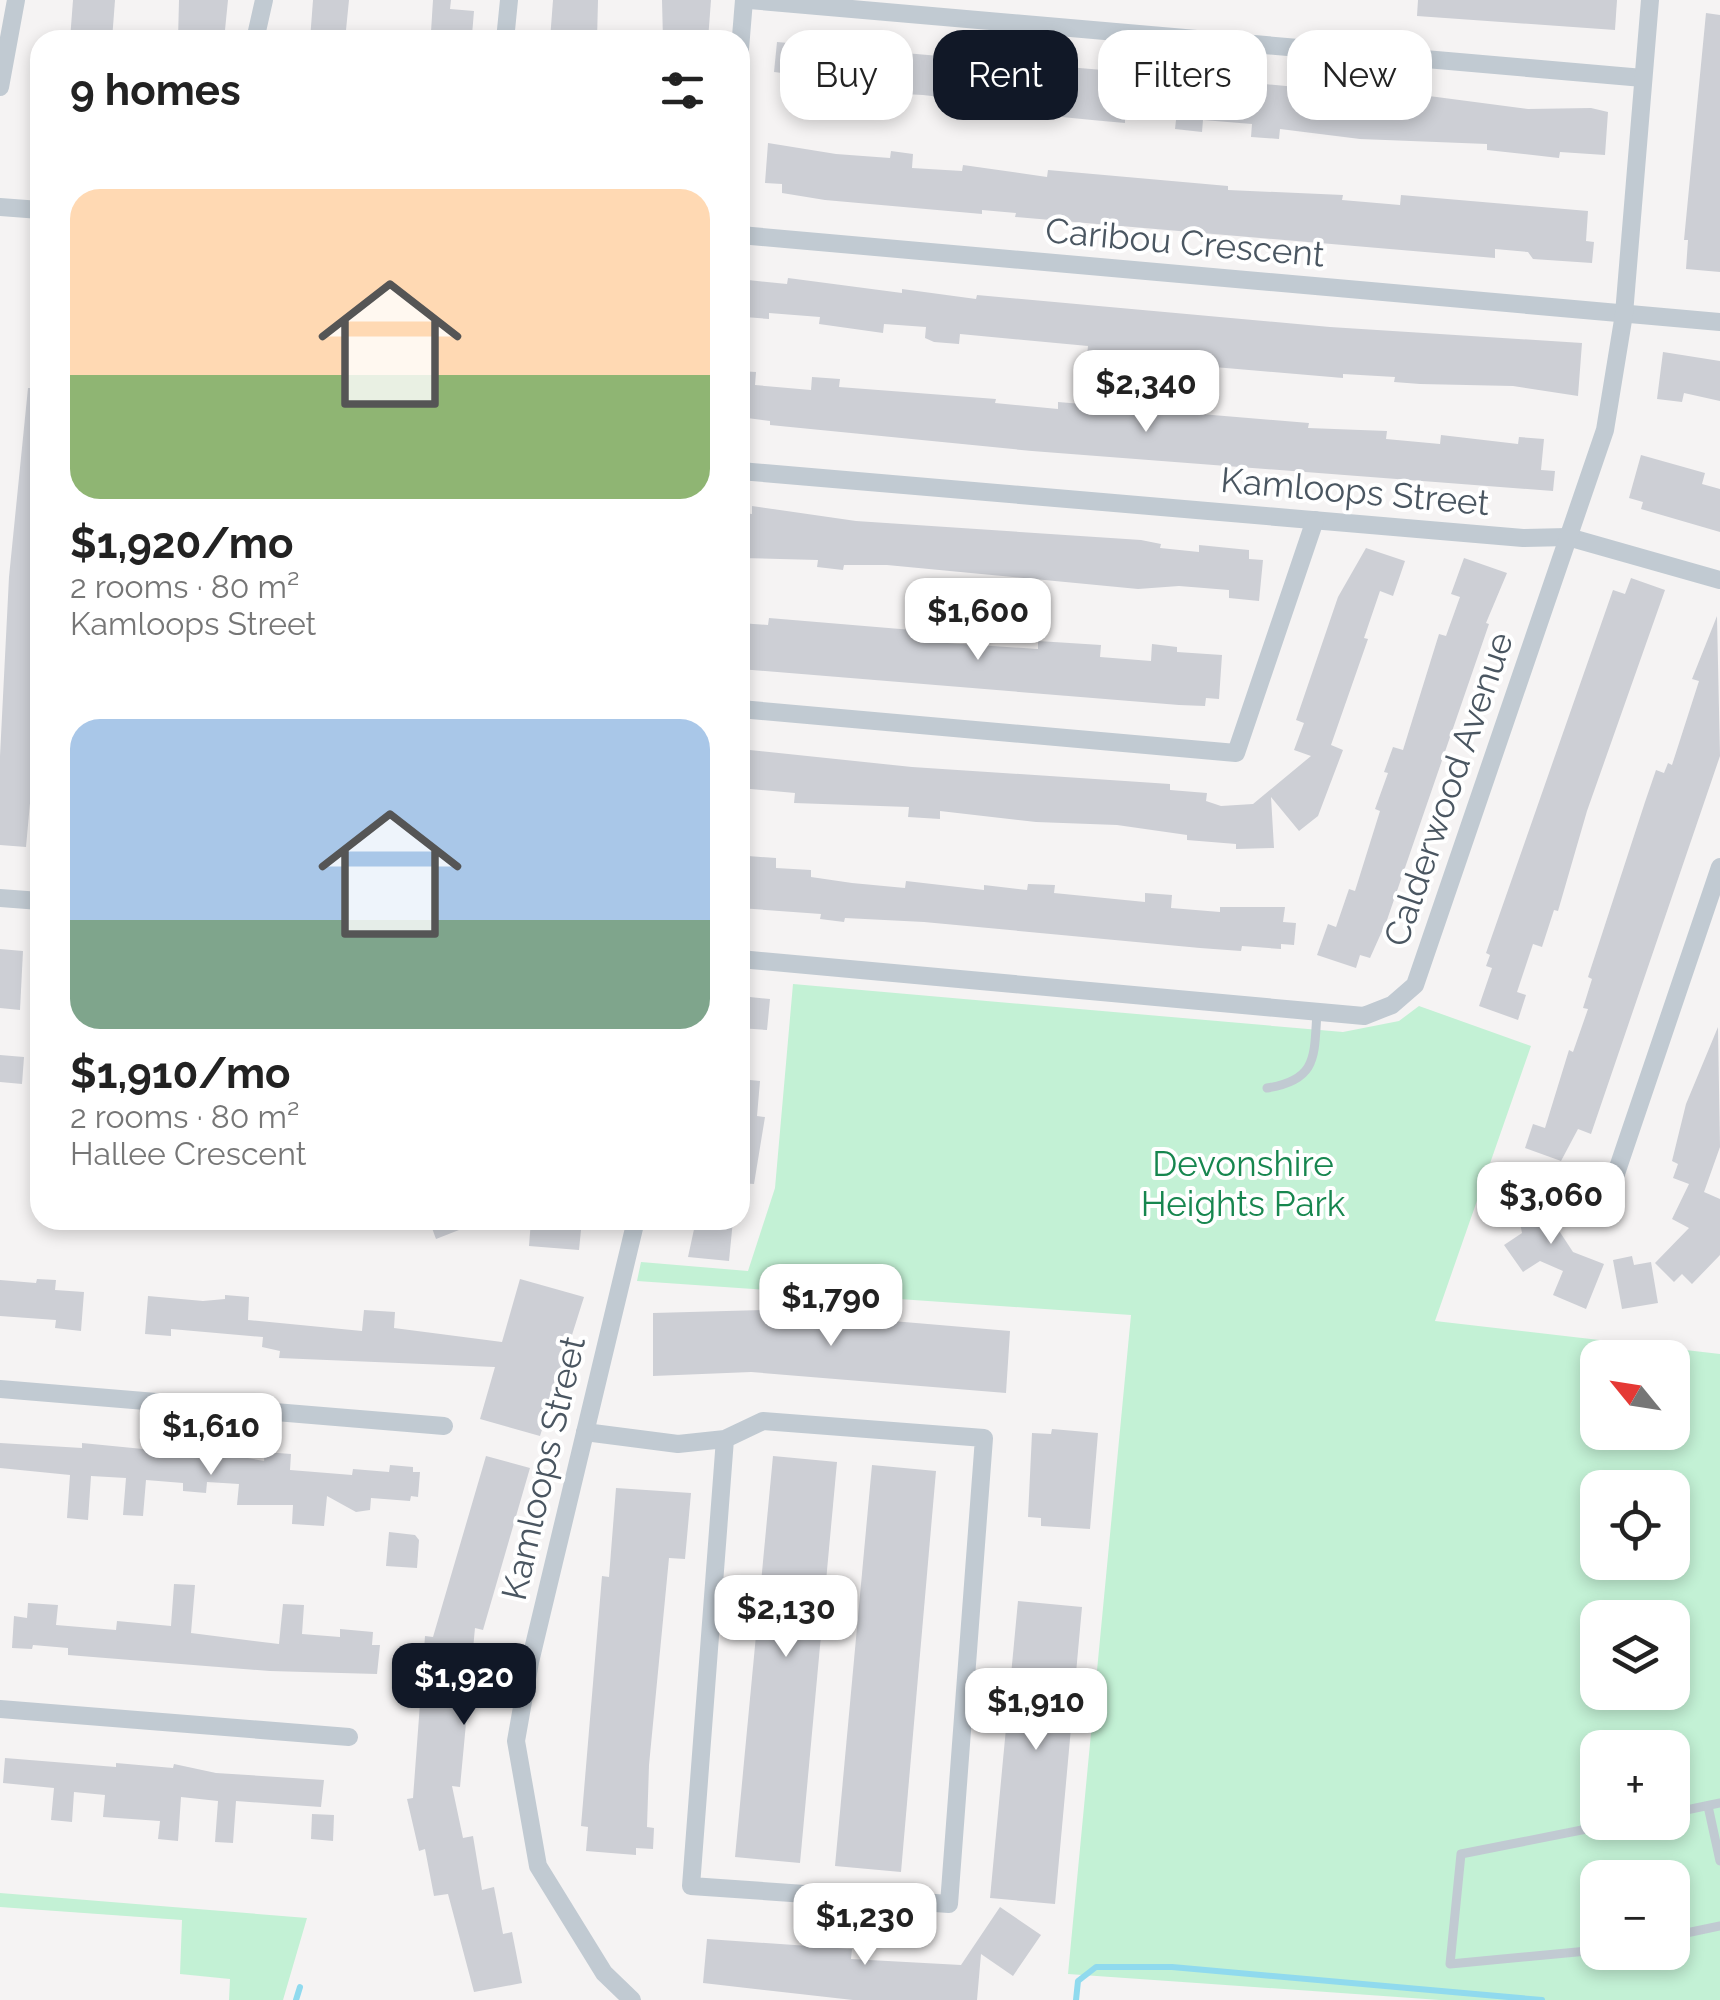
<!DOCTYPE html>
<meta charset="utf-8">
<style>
:root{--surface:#fff;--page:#f6f6f6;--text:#222;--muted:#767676;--accent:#111827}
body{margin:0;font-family:Raleway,sans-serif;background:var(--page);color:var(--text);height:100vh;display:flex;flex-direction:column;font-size:38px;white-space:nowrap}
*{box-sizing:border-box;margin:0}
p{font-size:32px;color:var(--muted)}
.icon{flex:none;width:55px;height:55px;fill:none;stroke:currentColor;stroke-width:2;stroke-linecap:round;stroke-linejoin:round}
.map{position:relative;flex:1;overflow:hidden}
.drawer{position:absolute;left:30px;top:30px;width:720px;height:1200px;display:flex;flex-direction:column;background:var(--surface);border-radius:30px;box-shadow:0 5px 15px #0003}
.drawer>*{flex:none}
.banner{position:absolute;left:780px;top:30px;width:790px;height:90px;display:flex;gap:20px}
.needle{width:65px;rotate:300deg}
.controls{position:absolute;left:1580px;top:1340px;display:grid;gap:20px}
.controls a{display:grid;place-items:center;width:110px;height:110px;border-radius:20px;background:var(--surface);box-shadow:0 5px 15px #0003;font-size:50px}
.price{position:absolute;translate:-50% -85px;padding:0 22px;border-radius:20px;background:#fff;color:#222;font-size:32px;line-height:65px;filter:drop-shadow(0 2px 5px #0008)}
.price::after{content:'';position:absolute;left:50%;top:60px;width:30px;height:22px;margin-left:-15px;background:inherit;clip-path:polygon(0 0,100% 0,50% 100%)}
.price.selected{background:var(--accent);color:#fff}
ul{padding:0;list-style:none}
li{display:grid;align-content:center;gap:20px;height:530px;padding:0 40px}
li span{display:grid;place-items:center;height:310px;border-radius:30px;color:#555}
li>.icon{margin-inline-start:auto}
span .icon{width:180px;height:180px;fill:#fffc;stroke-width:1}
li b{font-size:42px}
h2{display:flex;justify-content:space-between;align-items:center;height:120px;padding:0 40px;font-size:42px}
.pill{padding:0 35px;border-radius:30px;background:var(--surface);box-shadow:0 5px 15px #0003;font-size:35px;line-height:90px}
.pill.selected{background:var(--accent);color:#fff}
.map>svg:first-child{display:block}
.green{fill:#c3f1d5;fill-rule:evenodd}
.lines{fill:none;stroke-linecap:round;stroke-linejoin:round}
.stream{stroke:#90daee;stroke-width:6}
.building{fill:#cdcfd5}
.service{stroke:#c1cad2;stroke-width:9}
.minor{stroke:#c1cad2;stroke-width:18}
.labels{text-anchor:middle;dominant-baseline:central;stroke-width:8;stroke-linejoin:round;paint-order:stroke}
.street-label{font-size:35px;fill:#4a5661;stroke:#fff}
.park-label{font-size:35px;fill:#17864f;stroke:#fff}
</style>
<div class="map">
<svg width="1720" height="2000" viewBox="0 0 1720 2000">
<rect width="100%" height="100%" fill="#f5f3f3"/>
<g class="green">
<path d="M793 984 1343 1032 1399 1021 1419 1006 1531 1046 1435 1321 1720 1354V2000H1440L1068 1974 1131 1315 637 1281 641 1262 748 1271 775 1188ZM1598 1358H1672V1432H1598ZM1598 1488H1672V1562H1598ZM1598 1618H1672V1692H1598ZM1598 1748H1672V1822H1598ZM1598 1878H1672V1952H1598Z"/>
<polygon points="0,1893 307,1918 283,2000 229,2000 230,1979 180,1974 182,1920 0,1907"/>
</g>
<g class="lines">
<g class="stream">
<polyline points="296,2000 300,1987"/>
<polyline points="1076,2000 1078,1981 1096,1967 1172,1967 1542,2000"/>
</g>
</g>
<g class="building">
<polygon points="73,0 115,0 112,40 70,40"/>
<polygon points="179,0 228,0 224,40 178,40"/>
<polygon points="313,0 349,0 345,40 310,40"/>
<polygon points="433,0 451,0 450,9 474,11 472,35 431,32"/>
<polygon points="553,0 598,0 597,40 550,40"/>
<polygon points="662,0 711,0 708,40 663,40"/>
<polygon points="1418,0 1617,0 1615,30 1417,16"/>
<polygon points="1706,13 1720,15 1720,272 1686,269 1688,240 1684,240"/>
<polygon points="777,42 1195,78 1195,82 1231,85 1231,81 1371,94 1371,90 1391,91 1528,109 1591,108 1608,112 1605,155 1560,152 1559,158 1487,150 1487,144 1360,139 1280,129 1279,139 1251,137 1252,124 1203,120 1202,132 1175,129 1176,120 1125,116 1125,123 1092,120 1062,117 1062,108 1010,103 1010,113 973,110 974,101 923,95 883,93 883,98 809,89 808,95 781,93 782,73 774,72"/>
<polygon points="768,143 836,154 890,158 891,151 913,154 912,168 962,171 963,165 1047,177 1048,170 1228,186 1228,190 1343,195 1342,200 1400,205 1401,195 1588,211 1586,241 1594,242 1592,263 1533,259 1528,252 1495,249 1495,258 1015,217 1016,213 982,210 982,214 825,200 782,193 782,184 765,183"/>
<polygon points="788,278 902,293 902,289 976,299 977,295 1330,327 1582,343 1578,396 1513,386 1420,384 1394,382 1395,377 1343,374 1343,378 1087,356 1088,346 960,334 959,344 934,342 925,338 926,327 884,324 883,333 819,324 820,317 769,313 769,319 745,317 748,280 787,284"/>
<polygon points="1663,352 1720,361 1720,401 1684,393 1682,402 1657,399"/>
<polygon points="740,371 756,372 755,385 811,390 812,377 840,379 839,387 996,399 995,403 1058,409 1058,402 1309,423 1308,428 1387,431 1386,439 1440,444 1441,435 1518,444 1519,437 1544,439 1541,470 1555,471 1553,491 1032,451 770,425 770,421 740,417"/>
<polygon points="28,388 40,388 40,770 33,770 26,847 0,845 0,756 9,577"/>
<polygon points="1641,455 1705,473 1702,484 1720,489 1720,532 1641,509 1643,502 1629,498"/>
<polygon points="752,506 856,521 1141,540 1161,544 1160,548 1199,552 1199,545 1249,550 1249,559 1263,560 1259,601 1229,598 1229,590 1179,586 1138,589 887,565 844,565 843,570 817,567 818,560 740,558 740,513 752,514"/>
<polygon points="1366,548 1405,561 1393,596 1380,591 1364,638 1368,639 1331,745 1343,750 1318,816 1299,831 1271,797 1274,848 1236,849 1236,844 1187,840 1187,835 1117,825 1036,822 940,811 940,819 908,817 909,807 794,803 795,793 740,788 740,749 912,767 1170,784 1170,790 1207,793 1206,801 1221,806 1253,804 1311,756 1294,750 1304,723 1296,720 1338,597"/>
<polygon points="1464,558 1507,573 1486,623 1489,624 1387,920 1370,958 1360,955 1356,968 1317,955 1328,924 1336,927 1349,889 1355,891 1380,811 1375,809 1388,773 1384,772 1393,747 1403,750 1439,634 1446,636 1460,597 1451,594"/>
<polygon points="1631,578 1665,590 1587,811 1558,911 1554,910 1542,947 1533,944 1517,992 1526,995 1518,1020 1479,1006 1492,968 1486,966 1490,955 1486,953 1613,590 1625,594"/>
<polygon points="1717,616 1720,756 1591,1134 1578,1129 1561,1161 1525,1148 1533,1124 1545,1128 1569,1050 1573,1052 1588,1009 1583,1008 1592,979 1588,977 1645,802 1656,770 1664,773 1668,763 1672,765 1699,681 1692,679"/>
<polygon points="769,618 948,633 947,643 1038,649 1038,641 1101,645 1100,657 1151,661 1152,644 1177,647 1177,652 1222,655 1219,699 1206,698 1205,706 1179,705 740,669 740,623 768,625"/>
<polygon points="748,856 776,858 776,868 811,870 811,877 852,883 905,888 906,881 984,890 984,885 1027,890 1028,884 1055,885 1054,893 1145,902 1145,893 1172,895 1171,908 1220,912 1220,907 1285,907 1283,922 1296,923 1294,945 1281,944 1281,949 1242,946 1241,951 1200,948 924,922 845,918 844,922 820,919 821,914 740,908 740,858"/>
<polygon points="0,949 23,951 20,1010 0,1008"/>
<polygon points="740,996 770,999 767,1030 740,1028"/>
<polygon points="1718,1027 1720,1147 1704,1192 1720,1199 1720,1255 1692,1284 1682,1274 1674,1282 1655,1263 1689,1228 1672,1219 1689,1184 1673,1178 1678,1164 1672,1161 1686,1104"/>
<polygon points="0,1055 24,1057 22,1084 0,1082"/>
<polygon points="740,1079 760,1081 757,1116 765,1117 754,1184 740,1183"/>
<polygon points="1544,1180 1552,1220 1573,1252 1604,1264 1586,1309 1553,1295 1563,1271 1540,1261 1523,1272 1504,1245 1522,1233 1513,1186"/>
<polygon points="429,1220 482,1220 482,1221 436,1239"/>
<polygon points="531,1220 573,1220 572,1230 581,1230 579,1250 529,1246"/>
<polygon points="696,1220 733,1220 729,1261 688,1257"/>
<polygon points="1632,1256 1634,1265 1651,1262 1658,1303 1622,1309 1613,1260"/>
<polygon points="37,1279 56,1280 55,1290 84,1292 81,1331 55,1328 56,1320 0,1316 0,1280 36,1283"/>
<polygon points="520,1279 584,1297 540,1436 480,1419 495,1367 279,1358 280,1351 262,1347 263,1337 171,1329 171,1336 145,1334 148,1296 203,1301 225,1299 225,1295 249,1297 248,1320 362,1331 364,1310 395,1312 394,1328 502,1342"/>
<polygon points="763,1310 1010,1331 1006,1393 751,1372 653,1376 653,1313"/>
<polygon points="1052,1429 1098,1433 1090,1529 1041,1526 1041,1518 1028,1517 1032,1433 1051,1434"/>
<polygon points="0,1443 82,1448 82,1443 204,1455 205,1450 264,1461 265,1452 291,1454 290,1470 352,1475 353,1469 389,1472 390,1465 413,1467 413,1472 420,1472 418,1497 411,1496 410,1501 371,1498 370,1510 356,1512 327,1496 324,1526 292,1524 293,1505 237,1505 239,1484 207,1482 206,1493 183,1491 183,1483 146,1480 143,1516 123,1515 126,1478 91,1476 88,1520 67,1518 70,1475 0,1468"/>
<polygon points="486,1456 530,1468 483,1630 475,1628 460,1787 452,1786 463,1838 473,1836 482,1890 494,1887 503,1934 512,1932 522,1983 474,1992 448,1894 434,1896 425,1849 419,1851 407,1799 413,1798 425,1636 433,1637"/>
<polygon points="773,1456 837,1462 800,1863 735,1857"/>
<polygon points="872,1465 936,1471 901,1872 835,1866"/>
<polygon points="616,1488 691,1493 685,1559 669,1558 649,1765 647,1827 654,1828 653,1849 636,1848 636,1855 586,1851 588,1827 581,1826 602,1576 609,1577"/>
<polygon points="389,1532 415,1535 419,1540 417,1568 386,1566"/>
<polygon points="174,1584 195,1585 191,1633 279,1644 283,1604 304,1605 302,1634 340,1637 340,1629 373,1632 372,1645 380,1645 377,1674 270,1671 68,1655 68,1648 33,1645 32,1649 12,1648 14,1616 27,1618 28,1603 58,1605 56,1625 116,1630 117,1621 171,1626"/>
<polygon points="1018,1601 1082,1607 1055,1904 990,1898"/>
<polygon points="5,1758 116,1767 116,1763 173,1768 174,1764 216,1773 324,1780 321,1807 236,1801 233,1843 215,1842 218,1801 181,1797 178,1841 158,1839 160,1821 103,1817 105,1795 74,1792 72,1822 51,1820 54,1788 3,1783"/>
<polygon points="312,1814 334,1815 333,1841 311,1839"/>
<polygon points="1000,1907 1041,1935 1013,1976 981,1954 977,2000 853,2000 703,1983 707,1939 852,1949 851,1959 961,1965"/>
</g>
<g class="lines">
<g class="service">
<path d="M1267 1088C1318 1080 1314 1056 1317 1012"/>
<polyline points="1708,1806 1720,1861"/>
<polyline points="1672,1813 1720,1803"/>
<polyline points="1672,1936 1720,1926"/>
<polyline points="1598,1950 1450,1964 1461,1854 1622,1822"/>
</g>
<g class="minor">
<polyline points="749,0 1643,78"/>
<polyline points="255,40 264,0"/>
<polyline points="505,40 509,0"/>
<polyline points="740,49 744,0"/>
<polyline points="0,87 16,0"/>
<polyline points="0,207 40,210"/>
<polyline points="740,235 1720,322"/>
<polyline points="740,471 1523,538 1568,537 1720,580"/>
<polyline points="740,709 1236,753 1315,520"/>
<polyline points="0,898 40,901"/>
<polyline points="740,959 1364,1016 1392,1005 1415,985 1605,430 1624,314 1650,0"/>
<polyline points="1607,1200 1720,867"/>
<polyline points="0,1389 444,1426"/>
<polyline points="585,1432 678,1444 725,1439 763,1421 984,1438 949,1904 691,1886 725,1439"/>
<polyline points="0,1709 349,1737"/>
<polyline points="632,2000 604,1973 538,1866 516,1741 530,1662 636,1220"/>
</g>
</g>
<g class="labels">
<g class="street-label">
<text transform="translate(1185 242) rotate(5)">Caribou Crescent</text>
<text transform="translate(1355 491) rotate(5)">Kamloops Street</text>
<text transform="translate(1448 789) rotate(-71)">Calderwood Avenue</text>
<text transform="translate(543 1468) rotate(-77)">Kamloops Street</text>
</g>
<g class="park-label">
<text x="1243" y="1163">Devonshire<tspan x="1243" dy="40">Heights Park</tspan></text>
</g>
</g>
</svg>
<div class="controls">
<a><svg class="needle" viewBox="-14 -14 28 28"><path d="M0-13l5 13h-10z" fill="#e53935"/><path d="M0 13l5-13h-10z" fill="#767676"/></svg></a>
<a><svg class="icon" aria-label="locate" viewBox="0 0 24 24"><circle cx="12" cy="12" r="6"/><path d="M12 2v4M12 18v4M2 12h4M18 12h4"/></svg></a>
<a><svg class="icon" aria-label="layers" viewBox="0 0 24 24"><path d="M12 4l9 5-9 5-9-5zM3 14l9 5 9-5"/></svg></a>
<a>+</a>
<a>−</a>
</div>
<b class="price" style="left:1146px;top:435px">$2,340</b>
<b class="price" style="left:978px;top:663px">$1,600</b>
<b class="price" style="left:1551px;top:1247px">$3,060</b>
<b class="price" style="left:831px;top:1349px">$1,790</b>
<b class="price" style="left:211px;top:1478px">$1,610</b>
<b class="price" style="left:786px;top:1660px">$2,130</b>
<b class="price selected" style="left:464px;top:1728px">$1,920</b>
<b class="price" style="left:1036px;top:1753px">$1,910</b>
<b class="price" style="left:865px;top:1968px">$1,230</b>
<div class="banner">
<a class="pill">Buy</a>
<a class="pill selected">Rent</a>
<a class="pill">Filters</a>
<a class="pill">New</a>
</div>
<section class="drawer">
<h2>9 homes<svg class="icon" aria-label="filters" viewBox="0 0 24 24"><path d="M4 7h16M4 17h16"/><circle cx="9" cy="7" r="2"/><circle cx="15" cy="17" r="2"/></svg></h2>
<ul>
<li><span style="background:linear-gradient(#ffd9b3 60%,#8fb573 0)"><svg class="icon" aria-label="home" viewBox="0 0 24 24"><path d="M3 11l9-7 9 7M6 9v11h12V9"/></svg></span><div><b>$1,920/mo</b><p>2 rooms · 80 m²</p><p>Kamloops Street</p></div></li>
<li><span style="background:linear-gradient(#a9c7e8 65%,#7fa58c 0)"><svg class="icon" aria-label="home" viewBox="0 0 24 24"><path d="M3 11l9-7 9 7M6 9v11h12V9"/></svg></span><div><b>$1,910/mo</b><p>2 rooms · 80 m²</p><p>Hallee Crescent</p></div></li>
</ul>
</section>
</div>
